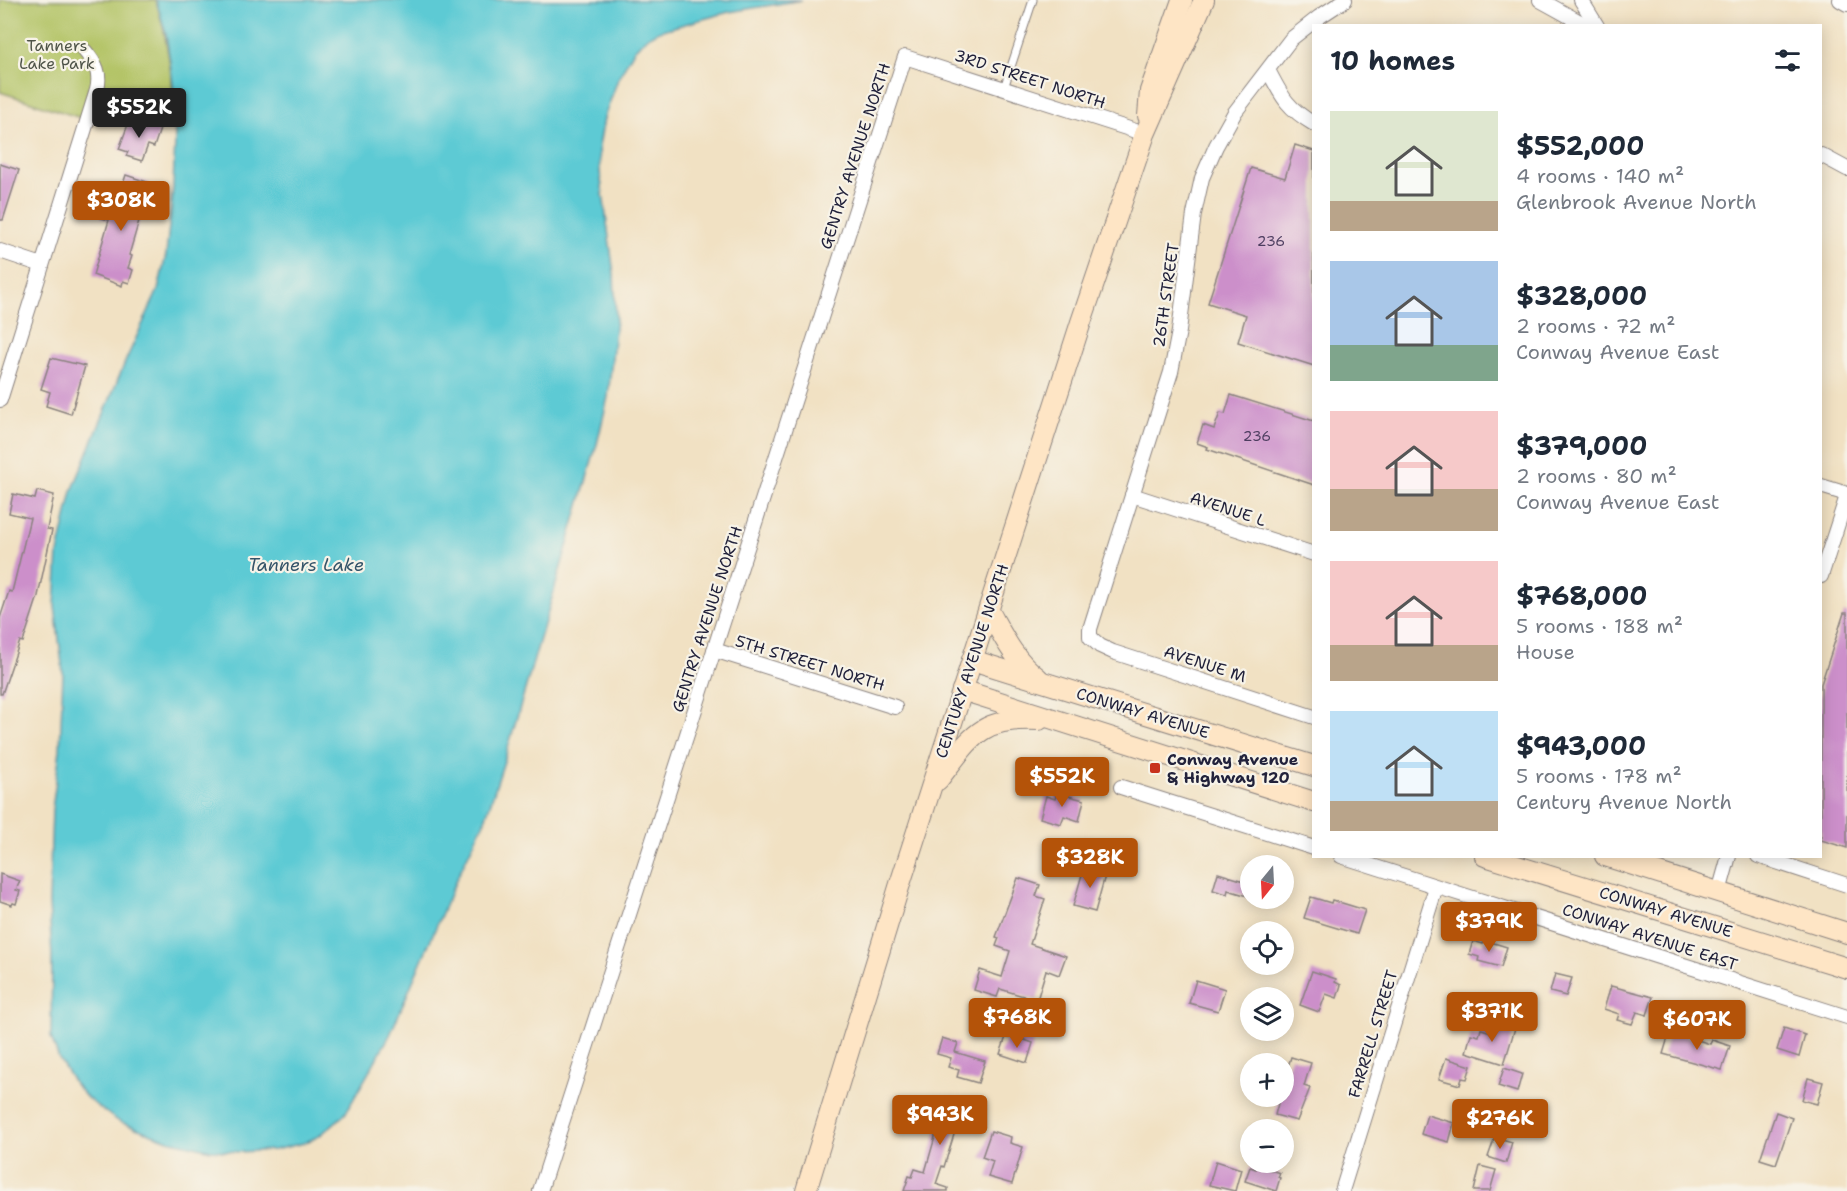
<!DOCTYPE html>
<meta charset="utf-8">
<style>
:root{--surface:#fff;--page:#f2f2f3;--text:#1f2937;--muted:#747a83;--accent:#b45309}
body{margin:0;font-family:"Shantell Sans",sans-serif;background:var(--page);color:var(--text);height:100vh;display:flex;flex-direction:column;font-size:22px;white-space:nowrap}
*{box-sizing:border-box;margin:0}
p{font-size:20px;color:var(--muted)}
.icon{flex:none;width:33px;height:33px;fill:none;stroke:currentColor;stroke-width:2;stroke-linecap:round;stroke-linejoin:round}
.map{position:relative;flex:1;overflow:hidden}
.drawer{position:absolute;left:1312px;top:24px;width:510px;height:834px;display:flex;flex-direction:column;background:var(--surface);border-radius:0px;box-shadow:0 3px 15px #0003}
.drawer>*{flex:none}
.needle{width:39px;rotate:198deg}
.tools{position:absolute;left:1240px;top:855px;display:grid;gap:12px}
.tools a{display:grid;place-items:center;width:54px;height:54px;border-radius:50%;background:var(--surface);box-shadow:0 3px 15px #0003;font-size:30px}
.price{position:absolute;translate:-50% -51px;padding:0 14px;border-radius:6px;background:var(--accent);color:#fff;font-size:20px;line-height:39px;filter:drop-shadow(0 2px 3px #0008)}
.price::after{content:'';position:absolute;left:50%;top:36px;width:18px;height:14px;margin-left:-9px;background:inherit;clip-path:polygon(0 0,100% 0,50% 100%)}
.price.active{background:#222;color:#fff}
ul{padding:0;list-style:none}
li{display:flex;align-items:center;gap:18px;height:150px;padding:0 18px}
li span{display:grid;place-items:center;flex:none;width:168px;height:120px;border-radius:0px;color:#555}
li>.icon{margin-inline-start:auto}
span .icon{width:72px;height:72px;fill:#fffc;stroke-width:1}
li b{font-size:26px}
h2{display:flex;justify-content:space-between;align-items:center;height:72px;padding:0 18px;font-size:26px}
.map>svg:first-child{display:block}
.green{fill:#b4c467;stroke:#6b7351;stroke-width:1.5}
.water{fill:#5dcad4;stroke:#407688;stroke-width:1.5}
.building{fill:#cc8fca}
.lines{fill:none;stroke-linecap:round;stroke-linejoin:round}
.lane-casing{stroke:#8a827f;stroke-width:9}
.street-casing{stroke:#8a827f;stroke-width:16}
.secondary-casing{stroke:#8a827f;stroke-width:22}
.lane{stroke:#fff;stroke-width:7}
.street{stroke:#fff;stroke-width:14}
.secondary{stroke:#fee5c5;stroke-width:20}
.poi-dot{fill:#c8321e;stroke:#f7f3e8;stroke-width:2}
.labels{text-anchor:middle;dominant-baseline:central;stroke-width:4.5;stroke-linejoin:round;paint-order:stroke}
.number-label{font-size:14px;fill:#4c3d5f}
.park-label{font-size:16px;fill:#4e5348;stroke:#f7f3e8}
.street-label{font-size:16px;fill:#22223b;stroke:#f7f3e8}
.poi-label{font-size:16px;font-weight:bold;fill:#22223b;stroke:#f7f3e8;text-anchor:start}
.water-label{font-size:18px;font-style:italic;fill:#345469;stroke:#f7f3e8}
</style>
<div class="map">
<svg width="1847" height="1191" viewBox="0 0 1847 1191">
<rect width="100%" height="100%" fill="#f7f3e8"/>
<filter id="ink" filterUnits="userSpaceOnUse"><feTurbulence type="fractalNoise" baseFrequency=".0167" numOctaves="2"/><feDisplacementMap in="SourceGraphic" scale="12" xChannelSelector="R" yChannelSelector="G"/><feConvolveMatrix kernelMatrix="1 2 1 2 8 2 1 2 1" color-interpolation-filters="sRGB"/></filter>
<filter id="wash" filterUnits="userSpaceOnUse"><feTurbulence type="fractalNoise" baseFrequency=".008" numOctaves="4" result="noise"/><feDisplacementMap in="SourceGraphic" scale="24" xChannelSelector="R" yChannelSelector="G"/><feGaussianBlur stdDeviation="1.35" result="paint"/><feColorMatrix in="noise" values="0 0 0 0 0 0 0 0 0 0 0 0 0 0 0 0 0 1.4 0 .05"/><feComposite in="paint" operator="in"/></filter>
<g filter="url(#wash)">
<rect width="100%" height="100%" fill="#f1e1c3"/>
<path class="green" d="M0 0H156C167 38 173 75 174 115L97 90 87 120 0 92Z"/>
<polygon class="water" points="156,0 802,0 729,12 659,31 646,38 634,50 618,79 604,118 599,146 600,172 614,274 616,319 608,397 597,444 505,758 485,820 456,880 390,1035 345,1114 319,1136 304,1143 274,1150 239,1152 211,1150 168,1140 120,1122 101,1109 87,1098 74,1083 59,1059 51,1037 52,957 49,903 52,810 60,750 63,673 55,606 58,553 72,491 126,360 158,290 166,255 173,187 175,141 173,83 166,34"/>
<g id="blocks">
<g class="building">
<polygon points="130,119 160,129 154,147 148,145 142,161 126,156 128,152 119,149"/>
<polygon points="1295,145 1314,151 1314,366 1238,342 1246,315 1208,303 1251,168 1285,178"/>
<polygon points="0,164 19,170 3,220 0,220"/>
<polygon points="126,175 150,183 129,255 132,256 128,268 133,270 129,283 123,281 122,286 93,275 109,220 101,218 105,204 115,207"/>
<polygon points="51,358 85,366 71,414 46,406 50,392 41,389"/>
<polygon points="1231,395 1314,421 1314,485 1207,449 1208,447 1197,443 1203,425 1214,429 1220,413 1225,414"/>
<polygon points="37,491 54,495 47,529 52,530 38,596 23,642 20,641 2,694 0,694 0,618 9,591 12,592 30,518 9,513 13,494 35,499"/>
<polygon points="1844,613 1847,613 1847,848 1821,840 1821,684"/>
<polygon points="1057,793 1084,800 1079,821 1064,816 1061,824 1040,818 1046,796 1055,799"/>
<polygon points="1085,864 1106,872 1095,912 1073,906"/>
<polygon points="1218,873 1251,883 1251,897 1228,890 1227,894 1213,890"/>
<polygon points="0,874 20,881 16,890 20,891 16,904 13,903 12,905 0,901"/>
<polygon points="1018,878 1040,885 1036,896 1045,899 1030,944 1066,956 1059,975 1046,970 1037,1000 1000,989 997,997 974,990 980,970 1002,977 1010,951 996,946 999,938 996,937"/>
<polygon points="1311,897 1331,903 1332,900 1365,910 1357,934 1304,918"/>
<polygon points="1484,940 1507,947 1501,967 1478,961 1479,957 1469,954 1473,941 1483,944"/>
<polygon points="1312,971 1336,979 1335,982 1341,985 1337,998 1326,994 1319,1012 1300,1005"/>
<polygon points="1555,974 1572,978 1566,996 1550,992"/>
<polygon points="1196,980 1225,989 1218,1011 1189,1003"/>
<polygon points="1611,986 1653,997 1647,1015 1637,1012 1632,1024 1617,1020 1619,1014 1604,1009"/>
<polygon points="1494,1022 1515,1028 1504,1064 1466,1052 1471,1034 1479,1036 1481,1029 1491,1032"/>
<polygon points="1784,1028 1805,1035 1799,1057 1777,1050"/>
<polygon points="1670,1031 1710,1044 1712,1040 1730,1046 1722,1070 1663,1054"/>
<polygon points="1010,1035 1033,1043 1027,1063 1000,1054 1006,1037 1009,1038"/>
<polygon points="942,1038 958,1043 955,1052 985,1061 978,1083 957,1077 959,1070 948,1067 951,1058 937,1054"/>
<polygon points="1291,1057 1311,1063 1304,1086 1310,1088 1297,1121 1275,1115 1280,1096 1284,1096 1284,1085 1287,1076 1285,1076"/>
<polygon points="1446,1058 1471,1066 1467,1079 1462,1078 1460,1085 1439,1079"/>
<polygon points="1504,1068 1522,1074 1517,1092 1498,1086"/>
<polygon points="1808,1078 1823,1082 1817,1104 1802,1100"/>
<polygon points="941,1098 971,1108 967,1124 963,1122 960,1130 956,1128 944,1167 942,1166 936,1184 948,1188 948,1191 904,1191 909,1176 912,1177 915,1169 925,1172 939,1123 933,1121"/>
<polygon points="1776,1112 1792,1118 1776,1164 1760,1159"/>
<polygon points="1427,1115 1454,1123 1449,1142 1421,1134"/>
<polygon points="991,1131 1011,1137 1010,1143 1023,1147 1012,1184 988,1177 993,1161 982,1157"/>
<polygon points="1495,1137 1512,1142 1506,1163 1488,1157"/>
<polygon points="1216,1161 1241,1169 1235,1191 1209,1185"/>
<polygon points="1257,1166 1280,1173 1278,1177 1280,1178 1276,1191 1245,1181 1250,1167 1256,1169"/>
<polygon points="1480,1166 1496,1170 1490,1191 1474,1191"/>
</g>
</g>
</g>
<g filter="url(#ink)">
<use href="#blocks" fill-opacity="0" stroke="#8a827f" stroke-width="1.5"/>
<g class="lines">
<g class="lane-casing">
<polyline id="lane" points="1004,88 1033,0"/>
</g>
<g class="street-casing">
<g id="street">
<polyline points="1540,0 1587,26"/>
<polyline points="1581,0 1597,26"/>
<polyline points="1840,0 1847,4"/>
<path d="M1268 70C1282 97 1287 108 1314 124"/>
<polyline points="1821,155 1847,169"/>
<polyline points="0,251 42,265"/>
<path d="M0 400 97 90C101 73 96 64 85 51"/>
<polyline points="1821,486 1847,494"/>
<polyline points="1132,495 1314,554"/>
<polyline points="1821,576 1847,496"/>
<polyline points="714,650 895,707"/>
<polyline points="1314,717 1113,652 1100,646 1090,637 1090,629 1171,372 1179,331 1194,214 1202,178 1216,146 1235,112 1291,39 1319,17 1345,0"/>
<polyline points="1121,787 1314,848"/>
<polyline points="1341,856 1847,1017"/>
<polyline points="1758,856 1847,885"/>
<polyline points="1719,892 1729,856"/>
<polyline points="540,1191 905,57 1145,134"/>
<polyline points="1342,1191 1436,887"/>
</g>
</g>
<g class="secondary-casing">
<g id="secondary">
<polyline points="1148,116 1150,91 1182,0"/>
<path d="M989 611C1003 636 1014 660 1038 678"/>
<polyline points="972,660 1314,766"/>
<polyline points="962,690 1314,802"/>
<path d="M938 780C972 737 979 717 1039 720"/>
<polyline points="1485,856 1847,968"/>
<polyline points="1605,856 1847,933"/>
<polyline points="806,1191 900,884 1081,322 1145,134 1204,0"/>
</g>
</g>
<use href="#lane" class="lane"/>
<use href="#street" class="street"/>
<use href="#secondary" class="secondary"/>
</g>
</g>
<rect class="poi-dot" x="1149" y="762" width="12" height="12" rx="3"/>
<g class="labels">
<g class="number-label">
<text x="1271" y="241">236</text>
<text x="1257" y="436">236</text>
</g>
<g class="park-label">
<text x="57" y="45">Tanners<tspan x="57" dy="18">Lake Park</tspan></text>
</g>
<g class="street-label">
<text transform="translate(1030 79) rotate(18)">3RD STREET NORTH</text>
<text transform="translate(855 156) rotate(-72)">GENTRY AVENUE NORTH</text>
<text transform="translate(1166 295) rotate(-82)">26TH STREET</text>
<text transform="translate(1228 509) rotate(18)">AVENUE L</text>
<text transform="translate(707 619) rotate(-72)">GENTRY AVENUE NORTH</text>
<text transform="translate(972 661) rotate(-72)">CENTURY AVENUE NORTH</text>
<text transform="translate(810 663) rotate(17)">5TH STREET NORTH</text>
<text transform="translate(1205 664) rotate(18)">AVENUE M</text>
<text transform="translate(1143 713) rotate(17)">CONWAY AVENUE</text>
<text transform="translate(1666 912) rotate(17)">CONWAY AVENUE</text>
<text transform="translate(1650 937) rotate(18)">CONWAY AVENUE EAST</text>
<text transform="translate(1373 1034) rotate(-73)">FARRELL STREET</text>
</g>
<g class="poi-label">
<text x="1167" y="759">Conway Avenue<tspan x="1167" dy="18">&amp; Highway 120</tspan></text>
</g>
<g class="water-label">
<text x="306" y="565">Tanners Lake</text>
</g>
</g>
</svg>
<div class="tools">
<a><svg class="needle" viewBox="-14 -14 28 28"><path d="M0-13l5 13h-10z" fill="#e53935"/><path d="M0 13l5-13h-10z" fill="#747a83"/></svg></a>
<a><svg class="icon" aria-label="locate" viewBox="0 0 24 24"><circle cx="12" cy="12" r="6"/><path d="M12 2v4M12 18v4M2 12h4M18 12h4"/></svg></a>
<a><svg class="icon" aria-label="layers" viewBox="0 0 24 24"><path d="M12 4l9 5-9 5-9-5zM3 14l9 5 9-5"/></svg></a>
<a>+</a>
<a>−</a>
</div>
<b class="price active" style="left:139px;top:139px">$552K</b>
<b class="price" style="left:121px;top:232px">$308K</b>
<b class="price" style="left:1062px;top:808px">$552K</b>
<b class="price" style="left:1090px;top:889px">$328K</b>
<b class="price" style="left:1489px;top:953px">$379K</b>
<b class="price" style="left:1492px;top:1043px">$371K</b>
<b class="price" style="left:1017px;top:1049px">$768K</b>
<b class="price" style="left:1697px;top:1051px">$607K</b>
<b class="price" style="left:940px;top:1146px">$943K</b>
<b class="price" style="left:1500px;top:1150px">$276K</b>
<section class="drawer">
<h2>10 homes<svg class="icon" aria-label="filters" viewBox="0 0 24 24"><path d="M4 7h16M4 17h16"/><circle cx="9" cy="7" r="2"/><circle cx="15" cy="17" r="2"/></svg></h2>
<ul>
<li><span style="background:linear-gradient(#dfe7d0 75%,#b9a48a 0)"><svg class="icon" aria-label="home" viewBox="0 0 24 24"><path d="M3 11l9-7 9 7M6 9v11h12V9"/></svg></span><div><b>$552,000</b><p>4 rooms · 140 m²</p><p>Glenbrook Avenue North</p></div></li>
<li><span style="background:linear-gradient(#a9c7e8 70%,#7fa58c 0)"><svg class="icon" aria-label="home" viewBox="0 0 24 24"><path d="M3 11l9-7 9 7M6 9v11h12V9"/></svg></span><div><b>$328,000</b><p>2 rooms · 72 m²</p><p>Conway Avenue East</p></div></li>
<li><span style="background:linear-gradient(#f6c9c9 65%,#b9a48a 0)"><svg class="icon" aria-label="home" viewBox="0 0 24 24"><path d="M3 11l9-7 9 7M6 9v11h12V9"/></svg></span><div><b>$379,000</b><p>2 rooms · 80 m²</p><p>Conway Avenue East</p></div></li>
<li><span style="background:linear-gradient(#f6c9c9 70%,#b9a48a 0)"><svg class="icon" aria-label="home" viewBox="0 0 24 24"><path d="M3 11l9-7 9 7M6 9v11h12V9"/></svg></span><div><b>$768,000</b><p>5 rooms · 188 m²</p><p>House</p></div></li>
<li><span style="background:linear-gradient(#bfe0f5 75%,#b9a48a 0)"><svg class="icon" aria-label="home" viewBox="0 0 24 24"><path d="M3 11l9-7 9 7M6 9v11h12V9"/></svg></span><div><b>$943,000</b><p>5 rooms · 178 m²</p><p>Century Avenue North</p></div></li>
</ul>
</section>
</div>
